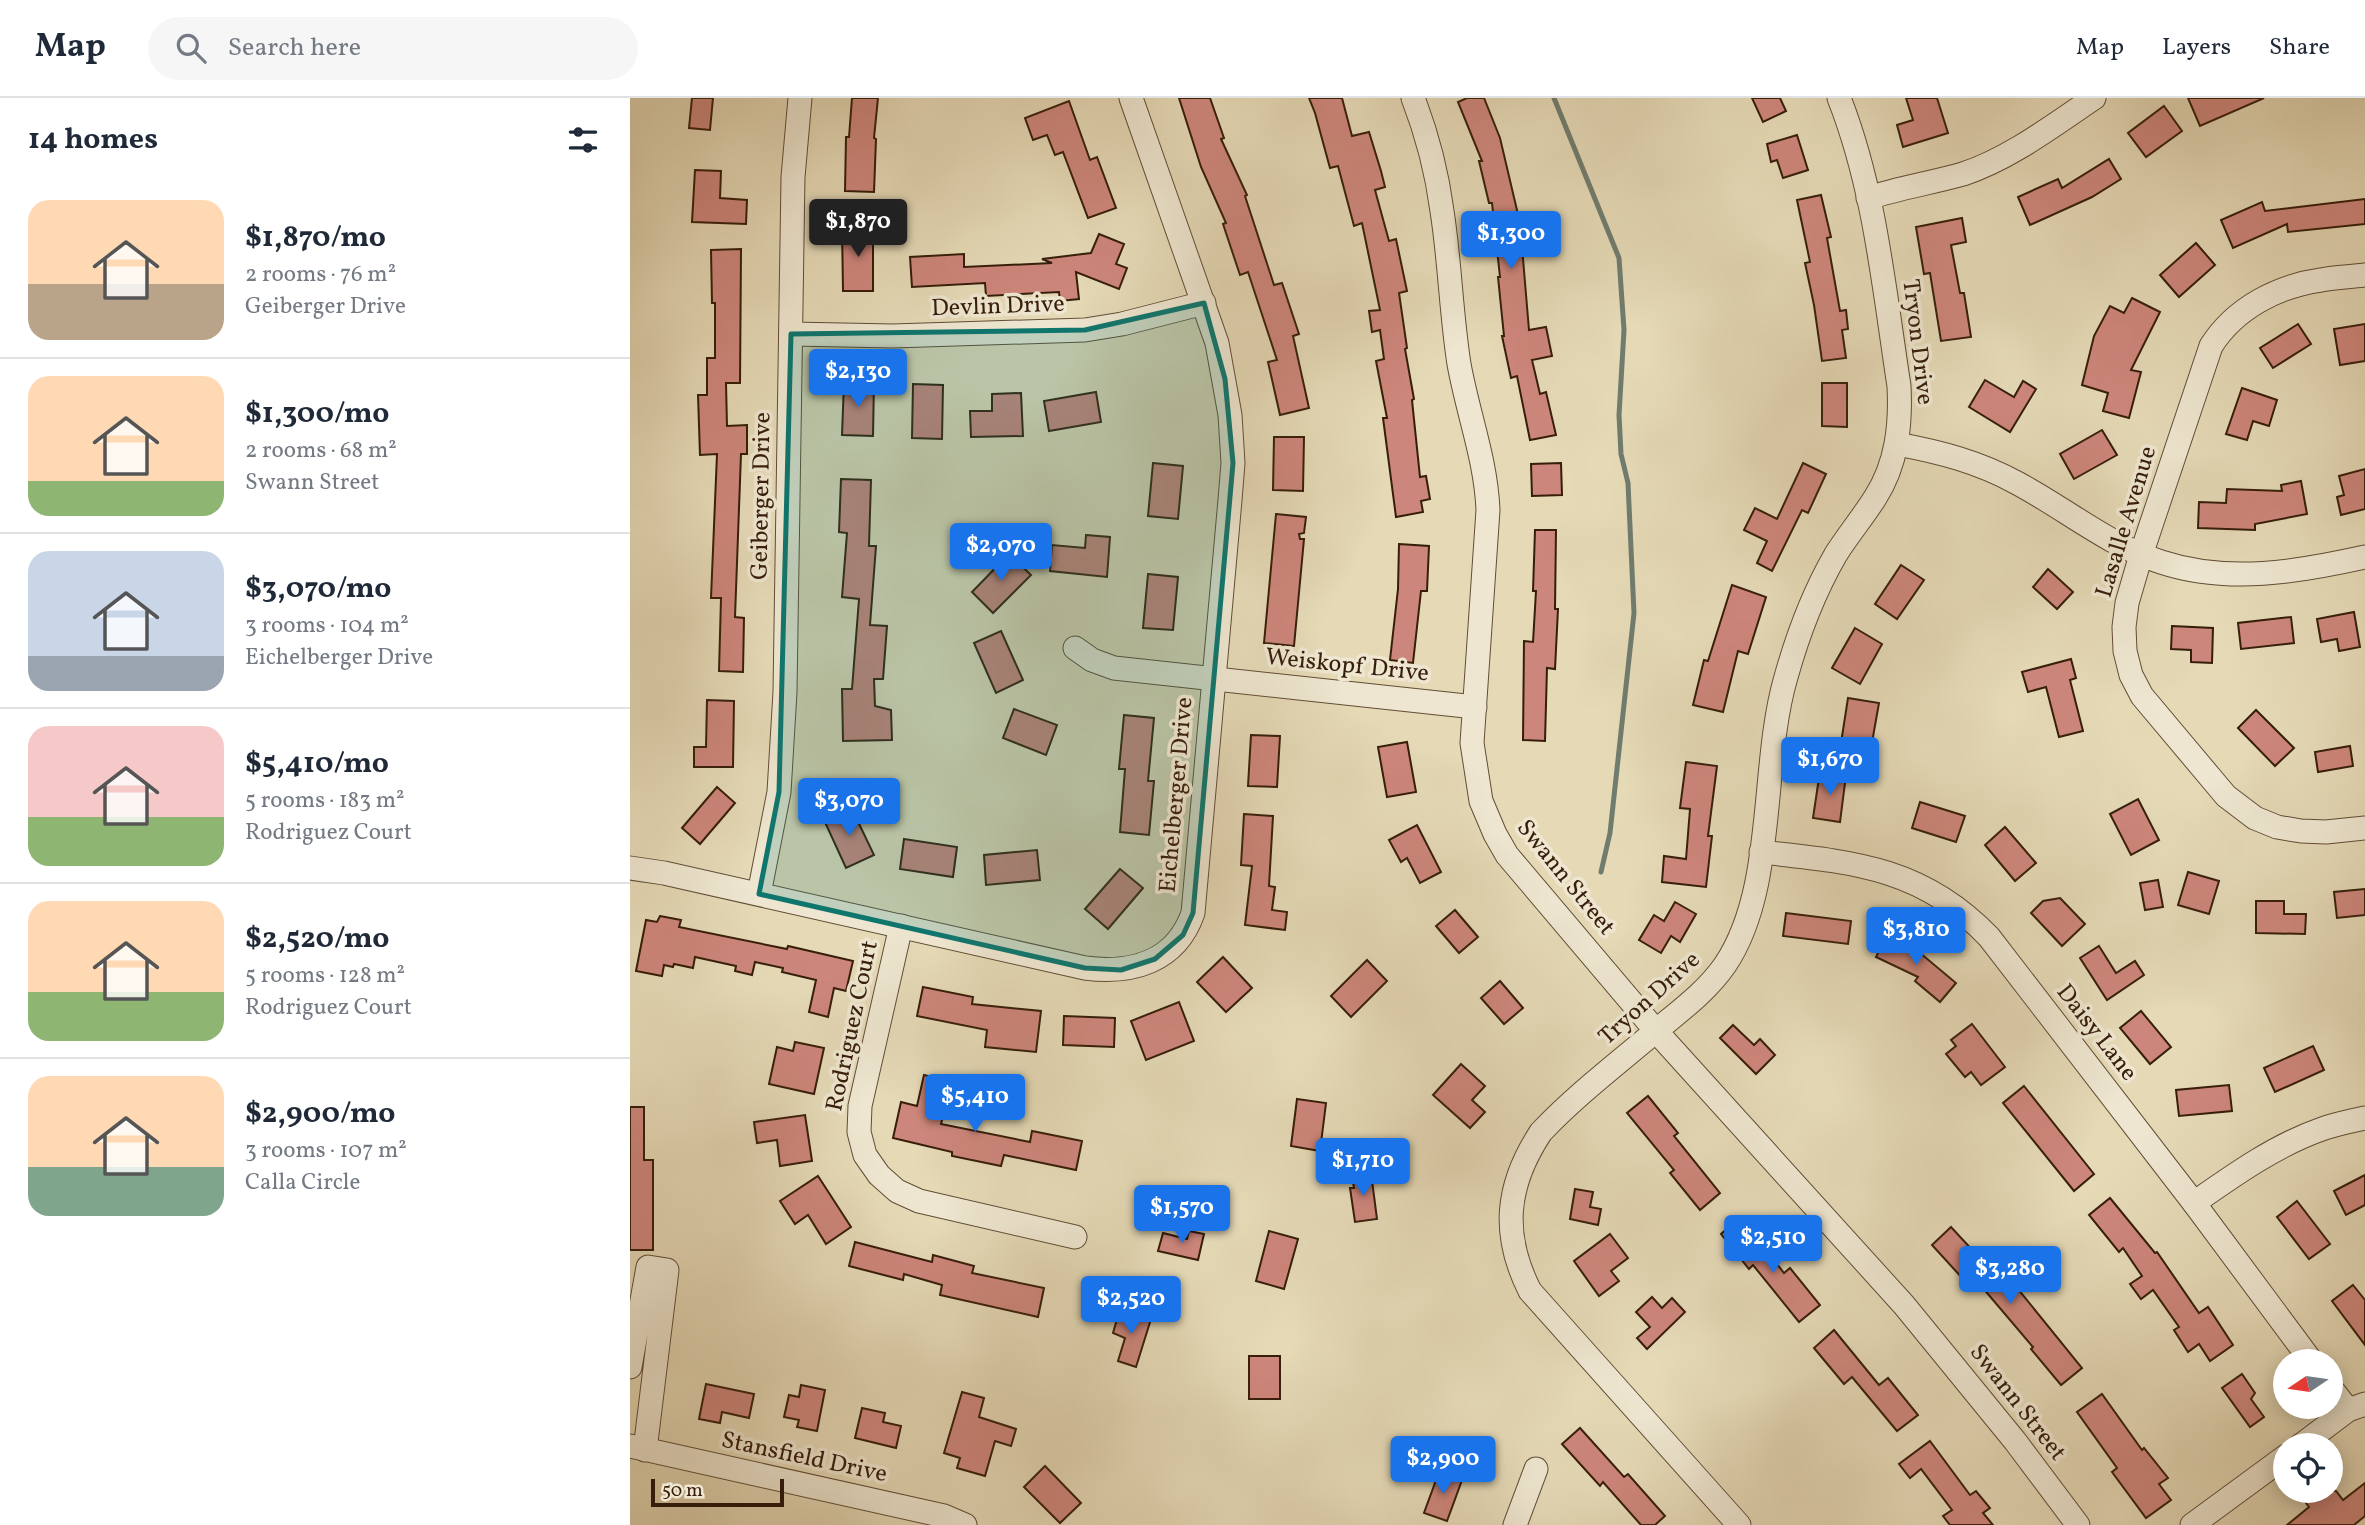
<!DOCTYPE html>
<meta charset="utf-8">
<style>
:root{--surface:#fff;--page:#f6f6f7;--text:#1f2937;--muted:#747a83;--line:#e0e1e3;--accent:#1a73e8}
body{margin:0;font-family:Vollkorn,serif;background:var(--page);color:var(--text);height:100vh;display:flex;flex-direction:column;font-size:26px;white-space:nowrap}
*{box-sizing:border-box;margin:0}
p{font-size:23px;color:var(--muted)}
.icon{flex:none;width:38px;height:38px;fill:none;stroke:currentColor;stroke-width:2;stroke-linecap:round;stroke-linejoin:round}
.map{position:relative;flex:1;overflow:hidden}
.sheet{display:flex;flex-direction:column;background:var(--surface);width:630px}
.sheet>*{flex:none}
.needle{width:46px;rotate:257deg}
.buttons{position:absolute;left:1643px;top:1251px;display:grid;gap:14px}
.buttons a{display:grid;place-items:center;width:70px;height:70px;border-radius:50%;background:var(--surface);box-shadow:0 4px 18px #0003;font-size:35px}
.scale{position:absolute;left:21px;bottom:18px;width:133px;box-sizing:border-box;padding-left:7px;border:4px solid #371e0b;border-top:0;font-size:19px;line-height:24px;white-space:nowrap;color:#371e0b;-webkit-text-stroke:5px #eee6d0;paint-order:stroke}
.price{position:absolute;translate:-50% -60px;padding:0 16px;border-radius:7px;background:var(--accent);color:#fff;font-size:23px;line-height:46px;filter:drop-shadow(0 2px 4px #0008)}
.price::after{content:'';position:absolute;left:50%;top:42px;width:21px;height:16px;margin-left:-10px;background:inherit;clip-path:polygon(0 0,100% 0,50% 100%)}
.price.selected{background:#222;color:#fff}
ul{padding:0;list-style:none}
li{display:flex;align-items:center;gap:21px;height:175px;padding:0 28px}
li+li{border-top:2px solid var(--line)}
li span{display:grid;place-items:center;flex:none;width:196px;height:140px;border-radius:21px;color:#555}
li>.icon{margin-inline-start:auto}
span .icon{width:84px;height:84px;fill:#fffc;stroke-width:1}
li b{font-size:30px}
h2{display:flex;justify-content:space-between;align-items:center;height:84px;padding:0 28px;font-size:30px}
header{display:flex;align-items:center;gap:42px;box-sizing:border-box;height:98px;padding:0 35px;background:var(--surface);border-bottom:2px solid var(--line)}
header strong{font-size:33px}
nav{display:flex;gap:38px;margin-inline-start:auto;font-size:24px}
.search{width:490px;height:63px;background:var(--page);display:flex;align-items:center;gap:18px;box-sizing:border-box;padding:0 24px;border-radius:38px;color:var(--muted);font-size:26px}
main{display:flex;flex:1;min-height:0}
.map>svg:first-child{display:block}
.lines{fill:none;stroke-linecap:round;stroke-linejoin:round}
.stream{stroke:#707c6e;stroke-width:5}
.building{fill:#cd867b;stroke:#371e0b;stroke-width:2}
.minor-casing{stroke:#624d36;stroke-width:25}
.minor{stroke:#eee6d0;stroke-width:23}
.marked{fill:#0f766e;fill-opacity:0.2;stroke:#0f766e;stroke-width:5;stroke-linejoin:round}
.labels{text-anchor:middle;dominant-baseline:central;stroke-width:7;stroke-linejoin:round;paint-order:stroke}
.street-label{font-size:24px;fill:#371e0b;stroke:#eee6d0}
</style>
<header>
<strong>Map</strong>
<div class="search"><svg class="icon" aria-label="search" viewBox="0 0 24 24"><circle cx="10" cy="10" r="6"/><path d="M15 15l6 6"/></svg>Search here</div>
<nav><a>Map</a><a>Layers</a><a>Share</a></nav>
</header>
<main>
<section class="sheet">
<h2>14 homes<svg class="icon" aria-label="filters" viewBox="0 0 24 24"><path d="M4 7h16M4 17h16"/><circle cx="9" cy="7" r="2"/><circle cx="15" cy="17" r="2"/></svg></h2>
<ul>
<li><span style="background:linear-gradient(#ffd9b3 60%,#b9a48a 0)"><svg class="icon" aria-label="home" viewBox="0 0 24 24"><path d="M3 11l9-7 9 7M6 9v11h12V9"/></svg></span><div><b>$1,870/mo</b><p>2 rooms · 76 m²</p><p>Geiberger Drive</p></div></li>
<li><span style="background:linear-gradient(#ffd9b3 75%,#8fb573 0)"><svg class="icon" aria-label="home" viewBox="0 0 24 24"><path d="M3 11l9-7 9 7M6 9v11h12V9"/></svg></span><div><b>$1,300/mo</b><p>2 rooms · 68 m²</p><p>Swann Street</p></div></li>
<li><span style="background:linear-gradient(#c9d6e8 75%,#9aa5b1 0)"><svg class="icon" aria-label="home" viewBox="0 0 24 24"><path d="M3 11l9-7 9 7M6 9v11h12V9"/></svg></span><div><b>$3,070/mo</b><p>3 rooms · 104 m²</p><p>Eichelberger Drive</p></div></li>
<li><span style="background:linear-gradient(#f6c9c9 65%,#8fb573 0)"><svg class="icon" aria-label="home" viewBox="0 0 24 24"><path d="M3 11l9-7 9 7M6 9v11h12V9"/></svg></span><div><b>$5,410/mo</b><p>5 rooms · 183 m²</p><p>Rodriguez Court</p></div></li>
<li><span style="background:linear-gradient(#ffd9b3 65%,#8fb573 0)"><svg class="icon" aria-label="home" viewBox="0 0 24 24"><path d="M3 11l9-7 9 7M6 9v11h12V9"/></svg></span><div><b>$2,520/mo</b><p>5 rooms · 128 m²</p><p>Rodriguez Court</p></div></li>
<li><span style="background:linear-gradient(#ffd9b3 65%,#7fa58c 0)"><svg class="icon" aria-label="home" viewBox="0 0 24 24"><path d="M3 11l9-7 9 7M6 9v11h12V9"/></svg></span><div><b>$2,900/mo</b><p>3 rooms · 107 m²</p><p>Calla Circle</p></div></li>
</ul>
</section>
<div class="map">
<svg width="1735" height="1427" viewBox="0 0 1735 1427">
<rect width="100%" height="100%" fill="#e5d9b6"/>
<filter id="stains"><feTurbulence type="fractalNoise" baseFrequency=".00286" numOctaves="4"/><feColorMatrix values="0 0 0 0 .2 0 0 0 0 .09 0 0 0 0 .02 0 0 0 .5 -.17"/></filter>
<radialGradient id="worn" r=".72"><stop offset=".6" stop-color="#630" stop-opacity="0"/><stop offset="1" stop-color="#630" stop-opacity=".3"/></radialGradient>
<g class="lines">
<polyline class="stream" points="924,0 989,160 994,232 989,317 991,356 998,385 1004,515 980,735 971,774"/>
</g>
<g class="building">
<polygon points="62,0 83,0 80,32 59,30"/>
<polygon points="222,0 248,0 244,40 246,41 244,94 215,93 216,39 219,39"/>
<polygon points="549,0 580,0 594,40 591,41 617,97 615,98 644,187 652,185 669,236 663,238 679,310 650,317 638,264 647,262 618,174 610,177 593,126 596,125 571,69"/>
<polygon points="679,0 712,0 722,38 739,34 751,73 755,89 745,92 759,143 766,141 777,193 769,195 777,250 775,251 784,301 782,302 790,379 796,378 800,401 791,403 793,414 766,419 753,320 757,320 746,263 754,261 750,232 742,234 739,213 750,212 732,125 724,128 708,68 700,70 685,15"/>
<polygon points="837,0 854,0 870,40 890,125 899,232 916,229 922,258 902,262 910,296 916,294 926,337 900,342 887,278 881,280 872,238 874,238 868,179 870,179 862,105 859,105 849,63 852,63 828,4"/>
<polygon points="1122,0 1150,0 1156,13 1133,24"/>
<polygon points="1276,0 1307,0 1318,35 1273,49 1267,27 1283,22"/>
<polygon points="1558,0 1634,0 1570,28"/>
<polygon points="439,3 460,62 467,59 486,110 458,120 433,54 425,57 417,37 403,42 395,20"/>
<polygon points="1534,8 1552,33 1516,59 1498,35"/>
<polygon points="1167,37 1178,72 1153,80 1147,62 1141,64 1137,46"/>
<polygon points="1479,61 1491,81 1462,99 1400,127 1388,99 1428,81 1432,90"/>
<polygon points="65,72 91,73 90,100 117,102 116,126 62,124"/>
<polygon points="1191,97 1201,139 1197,140 1210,213 1216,212 1218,231 1212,232 1216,260 1192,263 1184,207 1175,165 1180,164 1167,102"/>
<polygon points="1735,101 1735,126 1658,134 1657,126 1603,150 1591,122 1632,104 1635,113"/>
<polygon points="1332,120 1336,144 1321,147 1330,195 1334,195 1341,239 1311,243 1300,175 1294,176 1286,129"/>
<polygon points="212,129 243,129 243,193 213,193"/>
<polygon points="469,136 494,146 486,166 497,170 489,191 446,174 449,201 430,203 429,194 356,198 355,185 282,189 280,159 334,156 334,169 422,165 412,161 461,155"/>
<polygon points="1566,145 1585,167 1549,199 1530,177"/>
<polygon points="111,151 110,285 96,285 97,328 117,327 117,356 111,356 105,519 114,520 113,574 89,573 91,500 81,500 87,356 70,357 68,297 77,297 77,260 85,260 85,205 82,205 81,152"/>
<polygon points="1502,200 1530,214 1501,272 1511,274 1499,320 1473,313 1478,295 1452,287 1464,238 1480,208 1494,215"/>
<polygon points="1668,226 1681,246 1643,270 1630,250"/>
<polygon points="1735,226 1735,263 1710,267 1704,231"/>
<polygon points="1355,282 1384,299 1393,283 1406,291 1380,334 1339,309"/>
<polygon points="214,284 244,284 243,338 212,337"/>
<polygon points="1192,285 1217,285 1217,329 1192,328"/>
<polygon points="283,286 313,287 312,341 282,340"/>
<polygon points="1612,290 1647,302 1639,328 1623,323 1617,342 1596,336"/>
<polygon points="466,294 471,324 419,333 414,303"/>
<polygon points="391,295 393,338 341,339 340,313 362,313 362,296"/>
<polygon points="1472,332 1487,357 1444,381 1430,356"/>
<polygon points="644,339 674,339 673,393 643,392"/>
<polygon points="523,365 553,368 548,421 518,418"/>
<polygon points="931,365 932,397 902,398 901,366"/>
<polygon points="1173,365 1196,376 1178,415 1172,412 1142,473 1127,465 1137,443 1114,432 1125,410 1147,421"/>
<polygon points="1735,371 1735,411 1711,417 1707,399 1714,397 1709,378"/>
<polygon points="211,381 241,382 239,448 246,448 240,527 257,528 253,581 244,581 245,608 261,612 262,642 213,643 212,591 222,591 229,501 212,499 217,435 209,434"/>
<polygon points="1671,383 1677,416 1625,426 1625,432 1568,430 1569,404 1596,405 1597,391 1652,393 1651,387"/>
<polygon points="646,416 676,419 674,435 669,436 670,441 674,441 664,548 634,545"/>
<polygon points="905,432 926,432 925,511 928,511 925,571 917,570 915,643 893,642 894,543 903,544 906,493 903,493"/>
<polygon points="456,437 480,439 477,479 420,473 422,447 455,450"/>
<polygon points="769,446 799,448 797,493 791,493 783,565 760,562 768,491"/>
<polygon points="379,456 401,477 363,515 342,494"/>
<polygon points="1271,467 1294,482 1267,521 1245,506"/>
<polygon points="1418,471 1443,494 1427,511 1403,489"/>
<polygon points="518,476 548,479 543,532 513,530"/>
<polygon points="1102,487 1136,499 1118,556 1108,553 1093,614 1063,607 1074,562 1078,563"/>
<polygon points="1724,514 1730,549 1709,553 1707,541 1691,544 1687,521"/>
<polygon points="1661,519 1664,545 1611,551 1608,525"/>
<polygon points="1542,528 1583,530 1582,565 1561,564 1561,552 1541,551"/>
<polygon points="1225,530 1252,546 1230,586 1202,570"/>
<polygon points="371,533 393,582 366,595 344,545"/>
<polygon points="1441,561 1446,580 1440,582 1453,633 1429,639 1416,589 1398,594 1392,574"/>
<polygon points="1218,600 1249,605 1241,650 1211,645"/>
<polygon points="77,602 104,603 103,669 64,669 64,649 76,649"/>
<polygon points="384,611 427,627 416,657 373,640"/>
<polygon points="1626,612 1664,650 1645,668 1608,630"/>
<polygon points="494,617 524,620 518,683 524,683 519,737 490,734 495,671 489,671"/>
<polygon points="621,637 650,638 647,689 618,688"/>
<polygon points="777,644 786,694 757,699 748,649"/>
<polygon points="1720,648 1723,668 1688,674 1685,654"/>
<polygon points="1056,664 1087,668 1078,738 1082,738 1076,789 1032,784 1034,758 1056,761 1060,711 1050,710"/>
<polygon points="1190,673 1216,677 1210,724 1183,720"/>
<polygon points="87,689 105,705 70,746 52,730"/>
<polygon points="1508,701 1529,742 1501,757 1480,716"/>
<polygon points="1290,704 1335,718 1326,744 1282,730"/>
<polygon points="221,709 244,757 216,770 194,722"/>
<polygon points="614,716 643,718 639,788 645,789 642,812 657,814 655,832 615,827 622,768 611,767"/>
<polygon points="787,727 811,774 790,785 777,760 771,764 759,742"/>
<polygon points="1375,729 1406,765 1385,783 1355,747"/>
<polygon points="274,741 327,749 323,779 270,771"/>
<polygon points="407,752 410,782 356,787 354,757"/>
<polygon points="490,771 513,790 478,831 455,811"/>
<polygon points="1558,774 1589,783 1579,816 1548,807"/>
<polygon points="1528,782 1533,809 1515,812 1510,785"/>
<polygon points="1735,791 1735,817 1707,820 1704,794"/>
<polygon points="1430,800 1455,826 1432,848 1401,815 1413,803"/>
<polygon points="1626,803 1654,803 1654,816 1676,816 1675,836 1626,835"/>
<polygon points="1045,804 1066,816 1050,844 1041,838 1031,855 1009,842 1024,817 1034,823"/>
<polygon points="825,812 848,839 829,855 806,828"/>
<polygon points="1156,815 1221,823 1218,846 1153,838"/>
<polygon points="30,818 51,822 49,829 157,851 158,848 223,863 216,893 204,890 198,919 179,914 186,882 152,874 153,870 125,864 122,877 105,873 106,868 65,859 63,870 44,866 43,869 34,867 32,878 6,873 16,822 27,824"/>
<polygon points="1257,837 1283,849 1326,885 1310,904 1285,883 1288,879 1246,859"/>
<polygon points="1469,848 1486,875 1505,863 1514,877 1477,902 1450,860"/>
<polygon points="593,859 622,890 596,914 567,884"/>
<polygon points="737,862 757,883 721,919 701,898"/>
<polygon points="870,883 893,910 874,926 851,900"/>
<polygon points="293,889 343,899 342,906 411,913 406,954 355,949 357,932 287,918"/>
<polygon points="549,904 564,943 516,962 501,923"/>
<polygon points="1511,913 1541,949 1520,966 1490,930"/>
<polygon points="434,918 485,920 484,949 433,947"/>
<polygon points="1342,926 1375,969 1351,987 1341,974 1335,979 1316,956 1326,948 1321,942"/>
<polygon points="1103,927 1124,947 1130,941 1145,957 1126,976 1090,940"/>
<polygon points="165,944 194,950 184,996 139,986 147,949 163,953"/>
<polygon points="1683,948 1694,972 1645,994 1634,970"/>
<polygon points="831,966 855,988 842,1002 855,1014 840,1030 803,997"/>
<polygon points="294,977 322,984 311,1026 400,1044 402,1033 452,1043 446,1072 374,1057 371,1068 322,1058 322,1054 263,1040 271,1004 287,1008"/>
<polygon points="1599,987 1602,1013 1549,1018 1546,992"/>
<polygon points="1394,988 1464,1076 1444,1093 1373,1005"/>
<polygon points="1018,998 1048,1035 1044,1038 1090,1095 1070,1112 1040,1075 1044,1072 997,1015"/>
<polygon points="667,1001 696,1005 690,1053 661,1048"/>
<polygon points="0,1009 14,1009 14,1062 23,1062 23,1152 0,1152"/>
<polygon points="175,1017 182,1063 150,1068 147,1042 127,1045 124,1024"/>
<polygon points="741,1075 747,1121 725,1124 720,1090 724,1090 722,1078"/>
<polygon points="1735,1077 1735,1107 1716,1117 1704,1093"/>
<polygon points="188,1078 221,1129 196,1146 178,1117 165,1126 150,1103"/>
<polygon points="945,1091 963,1094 960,1109 971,1111 968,1127 940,1121"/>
<polygon points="1480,1100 1525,1155 1527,1154 1569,1215 1578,1209 1603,1247 1580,1263 1569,1246 1558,1254 1544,1232 1549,1229 1523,1192 1511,1201 1500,1186 1512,1178 1493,1150 1489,1154 1459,1117"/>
<polygon points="1667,1103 1700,1146 1679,1161 1647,1119"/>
<polygon points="1103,1126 1119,1147 1127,1141 1154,1175 1160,1170 1190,1207 1169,1224 1123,1167 1119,1171 1091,1136"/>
<polygon points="1321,1129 1369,1181 1375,1175 1452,1270 1431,1287 1401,1251 1403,1249 1341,1176 1334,1182 1302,1147"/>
<polygon points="559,1133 574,1136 568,1162 528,1153 533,1135 557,1141"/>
<polygon points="639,1133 668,1141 654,1191 626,1183"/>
<polygon points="980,1136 998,1160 981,1173 989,1183 969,1198 944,1163"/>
<polygon points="225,1144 302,1164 303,1157 344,1168 342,1175 414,1190 408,1219 310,1197 312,1187 274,1176 273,1182 219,1168"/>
<polygon points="1723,1187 1735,1202 1735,1247 1702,1203"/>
<polygon points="1022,1199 1032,1210 1042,1200 1055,1214 1017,1251 1007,1240 1020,1229 1006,1214"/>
<polygon points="490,1211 521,1221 506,1269 488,1263 495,1240 483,1235"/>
<polygon points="1204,1232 1249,1287 1258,1280 1288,1317 1267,1333 1222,1279 1214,1286 1184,1250"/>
<rect x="619" y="1258" width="31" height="43"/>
<polygon points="1612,1276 1625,1295 1621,1301 1634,1319 1620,1329 1592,1290"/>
<polygon points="76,1286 124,1296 119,1320 92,1314 90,1325 69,1321"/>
<polygon points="171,1287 195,1292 187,1333 167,1329 169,1322 154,1319 159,1297 169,1299"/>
<polygon points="332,1294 354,1300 349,1319 386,1331 381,1348 365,1343 355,1378 327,1370 330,1360 314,1355"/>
<polygon points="1472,1296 1512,1352 1514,1350 1538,1380 1529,1386 1541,1402 1516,1420 1482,1374 1487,1370 1447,1314"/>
<polygon points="232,1310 255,1315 253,1324 271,1328 266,1350 225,1340"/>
<polygon points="950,1330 994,1379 998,1376 1035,1418 1025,1427 1011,1427 973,1384 970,1388 932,1346"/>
<polygon points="1300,1343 1340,1397 1346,1393 1360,1410 1353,1415 1363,1427 1320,1427 1313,1418 1322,1412 1291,1371 1280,1380 1269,1366"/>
<polygon points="415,1368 451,1405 430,1425 394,1389"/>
<polygon points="809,1374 832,1382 817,1423 794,1415"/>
<polygon points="1735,1385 1735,1418 1724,1427 1657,1427 1679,1409 1676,1405 1691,1393 1706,1393 1713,1402"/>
</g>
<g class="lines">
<g class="minor-casing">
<g id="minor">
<path d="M783 0C797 36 807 75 812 113 820 164 821 215 829 266 838 316 856 362 858 412L842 645 851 703 865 736 877 757 1026 933 1274 1207 1385 1343 1448 1427"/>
<path d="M1238 100C1269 90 1301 85 1333 76 1379 61 1424 27 1464 0"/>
<path d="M1735 177C1720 179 1706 179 1691 182 1648 188 1605 210 1581 248L1511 457 1497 505 1494 529 1495 553 1501 577 1512 598 1596 698 1625 720 1647 729 1671 733 1696 734 1735 730"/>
<polyline points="161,236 263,238 455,232 492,226 574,205"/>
<path d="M1267 346C1310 354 1349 364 1387 385 1436 411 1478 447 1531 464 1598 486 1668 474 1735 459"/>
<polyline points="445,550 462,562 484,570 845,609"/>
<path d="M1131 754C1222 764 1292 769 1359 839L1564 1105 1682 1264"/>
<path d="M0 770 34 775 455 870C502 876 546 864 563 815L600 402 603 365 600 317 587 245 501 0"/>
<polyline points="129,796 149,694 155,594 163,79 170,0"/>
<polyline points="271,828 230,1008 229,1034 235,1057 249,1077 267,1093 289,1103 445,1139"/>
<path d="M1564 1105C1604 1077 1646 1047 1692 1031 1706 1026 1721 1023 1735 1020"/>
<polyline points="0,1269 18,1169 37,1172 15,1352"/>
<polyline points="1701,1290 1718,1312"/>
<polyline points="0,1348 314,1418 335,1427"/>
<polyline points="1670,1348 1718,1312 1735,1306"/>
<polyline points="885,1427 906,1371"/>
<path d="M1109 1427 900 1193C871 1136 876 1087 911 1034 946 997 988 965 1027 932 1051 912 1077 893 1095 867 1147 790 1130 667 1156 579 1168 536 1184 494 1206 456 1218 437 1233 419 1245 400 1267 366 1271 327 1269 288 1254 191 1245 91 1209 0"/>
<polyline points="1562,1427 1656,1358"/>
</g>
</g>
<use href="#minor" class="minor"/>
</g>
<path class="marked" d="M574 205 595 281 603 365 563 815 553 837 525 861 491 872 455 870 129 796 149 694 161 236 455 232Z"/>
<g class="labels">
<g class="street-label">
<text transform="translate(368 209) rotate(-2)">Devlin Drive</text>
<text transform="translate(1287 244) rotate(83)">Tryon Drive</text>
<text transform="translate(132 398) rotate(-89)">Geiberger Drive</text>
<text transform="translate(1497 424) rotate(-73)">Lasalle Avenue</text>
<text transform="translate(717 568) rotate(6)">Weiskopf Drive</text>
<text transform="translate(547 697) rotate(-85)">Eichelberger Drive</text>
<text transform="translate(935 780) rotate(51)">Swann Street</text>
<text transform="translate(1020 901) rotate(-42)">Tryon Drive</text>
<text transform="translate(223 928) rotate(-78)">Rodriguez Court</text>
<text transform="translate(1466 935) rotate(52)">Daisy Lane</text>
<text transform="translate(1387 1305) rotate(52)">Swann Street</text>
<text transform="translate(174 1360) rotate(12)">Stansfield Drive</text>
</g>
</g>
<rect width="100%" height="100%" filter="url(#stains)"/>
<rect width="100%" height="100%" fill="url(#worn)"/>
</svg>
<div class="buttons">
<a><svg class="needle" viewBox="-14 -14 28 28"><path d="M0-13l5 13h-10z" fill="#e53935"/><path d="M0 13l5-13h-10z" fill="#747a83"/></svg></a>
<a><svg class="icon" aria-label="locate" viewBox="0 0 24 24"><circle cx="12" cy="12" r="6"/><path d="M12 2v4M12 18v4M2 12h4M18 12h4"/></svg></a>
</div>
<div class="scale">50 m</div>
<b class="price selected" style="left:228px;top:161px">$1,870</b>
<b class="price" style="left:881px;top:173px">$1,300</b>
<b class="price" style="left:228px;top:311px">$2,130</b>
<b class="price" style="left:371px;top:485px">$2,070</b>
<b class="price" style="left:1200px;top:699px">$1,670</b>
<b class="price" style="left:219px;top:740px">$3,070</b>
<b class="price" style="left:1286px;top:869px">$3,810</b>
<b class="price" style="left:345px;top:1036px">$5,410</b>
<b class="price" style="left:733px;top:1100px">$1,710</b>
<b class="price" style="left:552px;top:1147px">$1,570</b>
<b class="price" style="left:1143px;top:1177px">$2,510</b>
<b class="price" style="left:1380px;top:1208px">$3,280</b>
<b class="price" style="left:501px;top:1238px">$2,520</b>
<b class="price" style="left:813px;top:1398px">$2,900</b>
</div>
</main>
